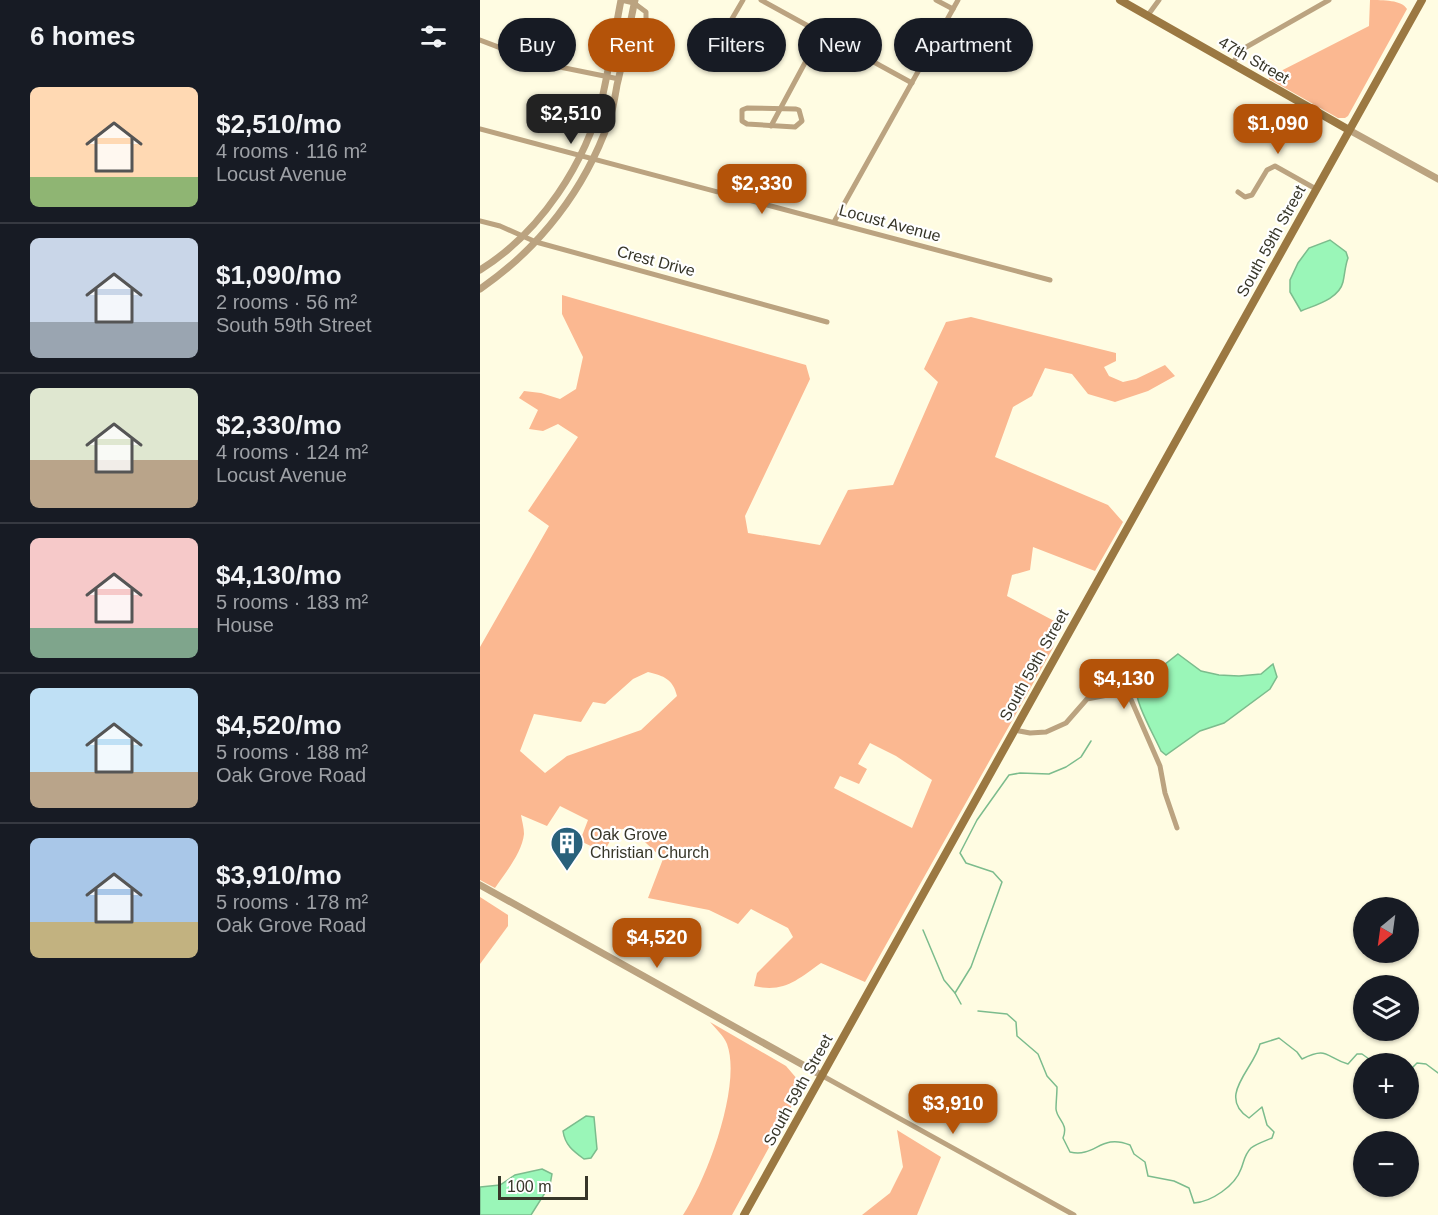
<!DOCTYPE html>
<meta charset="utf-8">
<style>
:root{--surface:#171b24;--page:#242831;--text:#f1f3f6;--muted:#9ea1a6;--line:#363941;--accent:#b45309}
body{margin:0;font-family:Arial,sans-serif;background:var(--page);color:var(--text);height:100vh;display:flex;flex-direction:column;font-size:22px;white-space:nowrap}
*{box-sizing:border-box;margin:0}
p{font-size:20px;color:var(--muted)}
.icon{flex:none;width:33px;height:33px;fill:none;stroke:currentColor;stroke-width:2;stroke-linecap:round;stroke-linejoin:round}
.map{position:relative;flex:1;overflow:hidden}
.side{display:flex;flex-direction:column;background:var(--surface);width:480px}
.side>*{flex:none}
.banner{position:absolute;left:18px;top:18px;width:570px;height:54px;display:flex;gap:12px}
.needle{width:39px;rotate:209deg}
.tools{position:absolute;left:873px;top:897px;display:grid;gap:12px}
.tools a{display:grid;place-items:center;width:66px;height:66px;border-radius:50%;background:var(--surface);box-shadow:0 2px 4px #0004;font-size:30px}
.scale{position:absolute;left:18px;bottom:15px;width:90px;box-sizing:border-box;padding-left:6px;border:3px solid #373629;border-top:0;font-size:16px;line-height:21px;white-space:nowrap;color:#373629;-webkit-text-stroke:4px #fff;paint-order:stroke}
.price{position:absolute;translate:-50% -51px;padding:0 14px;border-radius:12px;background:var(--accent);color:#fff;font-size:20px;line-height:39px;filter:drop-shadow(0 2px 3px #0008)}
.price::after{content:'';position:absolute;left:50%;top:36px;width:18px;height:14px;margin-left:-9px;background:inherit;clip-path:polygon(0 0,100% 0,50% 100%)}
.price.current{background:#222;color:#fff}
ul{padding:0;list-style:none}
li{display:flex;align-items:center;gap:18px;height:150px;padding:0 30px}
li+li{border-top:2px solid var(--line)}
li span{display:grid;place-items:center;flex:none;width:168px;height:120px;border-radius:9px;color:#555}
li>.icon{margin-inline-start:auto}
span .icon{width:72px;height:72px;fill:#fffc;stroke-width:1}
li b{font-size:26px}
h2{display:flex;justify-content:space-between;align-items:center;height:72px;padding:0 30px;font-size:26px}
.pill{padding:0 21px;border-radius:27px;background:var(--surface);box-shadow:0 2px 4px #0004;font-size:21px;line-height:54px}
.pill.current{background:var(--accent);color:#fff}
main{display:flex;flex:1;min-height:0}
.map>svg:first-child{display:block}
.green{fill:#fbb891;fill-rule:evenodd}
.water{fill:#9af6b8;stroke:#7cbc8d;stroke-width:1.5}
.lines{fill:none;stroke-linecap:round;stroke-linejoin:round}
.stream{stroke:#7cbc8d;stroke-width:1.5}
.minor{stroke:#bba380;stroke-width:5}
.tertiary{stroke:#bba380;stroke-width:7}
.secondary{stroke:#9b7842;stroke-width:8}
.labels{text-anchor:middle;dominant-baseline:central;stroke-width:4.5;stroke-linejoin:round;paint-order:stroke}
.street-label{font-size:16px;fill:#373629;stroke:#fff}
.poi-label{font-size:16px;fill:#373629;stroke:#fff;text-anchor:start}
</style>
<main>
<section class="side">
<h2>6 homes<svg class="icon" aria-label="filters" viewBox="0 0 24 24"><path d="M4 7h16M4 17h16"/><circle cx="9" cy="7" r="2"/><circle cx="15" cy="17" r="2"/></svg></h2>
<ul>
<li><span style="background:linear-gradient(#ffd9b3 75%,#8fb573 0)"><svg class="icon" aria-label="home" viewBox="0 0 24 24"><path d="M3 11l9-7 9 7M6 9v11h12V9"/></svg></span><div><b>$2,510/mo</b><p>4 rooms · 116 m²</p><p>Locust Avenue</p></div></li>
<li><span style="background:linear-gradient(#c9d6e8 70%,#9aa5b1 0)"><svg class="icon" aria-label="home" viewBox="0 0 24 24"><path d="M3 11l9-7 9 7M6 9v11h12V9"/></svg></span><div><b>$1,090/mo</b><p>2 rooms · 56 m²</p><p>South 59th Street</p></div></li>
<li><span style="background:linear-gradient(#dfe7d0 60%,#b9a48a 0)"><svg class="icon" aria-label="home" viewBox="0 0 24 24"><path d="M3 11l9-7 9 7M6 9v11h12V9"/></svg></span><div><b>$2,330/mo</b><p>4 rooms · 124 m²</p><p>Locust Avenue</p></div></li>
<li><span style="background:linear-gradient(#f6c9c9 75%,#7fa58c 0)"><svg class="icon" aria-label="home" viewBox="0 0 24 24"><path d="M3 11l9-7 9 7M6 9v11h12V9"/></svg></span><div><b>$4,130/mo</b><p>5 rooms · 183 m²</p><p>House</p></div></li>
<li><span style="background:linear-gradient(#bfe0f5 70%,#b9a48a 0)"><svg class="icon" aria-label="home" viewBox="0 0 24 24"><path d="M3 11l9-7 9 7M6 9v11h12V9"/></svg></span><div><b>$4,520/mo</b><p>5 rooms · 188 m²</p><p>Oak Grove Road</p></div></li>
<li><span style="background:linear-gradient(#a9c7e8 70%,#c2b280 0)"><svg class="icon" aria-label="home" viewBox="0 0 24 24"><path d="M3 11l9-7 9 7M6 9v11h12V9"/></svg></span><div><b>$3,910/mo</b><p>5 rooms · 178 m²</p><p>Oak Grove Road</p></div></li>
</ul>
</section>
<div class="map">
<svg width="958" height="1215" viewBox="0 0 958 1215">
<rect width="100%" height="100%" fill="#fffce2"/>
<g class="green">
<path d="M890 0C903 0 922 0 927 9L868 116 865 118H858L789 79V77L889 26Z"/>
<path d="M82 295 326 365 330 379 265 516 268 533 340 545 368 490 413 485 458 382 444 369 466 322 491 317 636 353V361L624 367 629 376 643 382 656 379 685 365 695 376 668 391 635 402 608 394 592 374 565 368 552 396 533 407 515 457 628 505 643 522 615 571 553 547 550 570 532 575 527 596 578 623 573 648 385 982 341 963C317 980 304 993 274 986L277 973 313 937 308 928 271 909 258 924 229 910 168 898 183 859 150 828 136 830 124 852 100 841 108 820 80 806 67 826 41 815C42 821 44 828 44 834 42 853 25 873 15 888L0 880V647L69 526 48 511 98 437 78 424 63 431 49 429 58 410 39 398 44 391 61 393 80 399 96 389 103 357 82 314ZM168 672C184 676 193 679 197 696L161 730 87 756 65 773 40 751 54 714 101 722 113 702 125 704 153 679ZM390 743 416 756 452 780 432 828 354 788 360 776 379 784 387 769 378 764Z"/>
<polygon points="0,897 28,915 28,926 0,964"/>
<path d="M230 1022 306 1066 318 1080 316 1098 252 1215H203C227 1179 262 1085 247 1044 244 1036 235 1028 230 1022Z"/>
<polygon points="417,1130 461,1157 437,1215 382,1215 410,1193 423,1167"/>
</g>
<g class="water">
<path d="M850 240 866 252 868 258C865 266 865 273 863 282 859 299 835 305 821 311L810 292V280L818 263 829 248Z"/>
<path d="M698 654 721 671 739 675 759 676 781 674 793 664 797 677 790 689 744 723 720 731 686 755 681 751C674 735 652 698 656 682L666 679Z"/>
<path d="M106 1116 114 1117 117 1149 111 1158 104 1159C93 1151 85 1145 83 1131Z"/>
<polygon points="62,1169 72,1174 70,1185 51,1215 0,1215 0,1187 20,1185 35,1175"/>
</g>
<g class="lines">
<g class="stream">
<polyline points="443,930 464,980 475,993"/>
<polyline points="481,1004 475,993 491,967 522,882 513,872 486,863 480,853 497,820 529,775 540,773 569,774 586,767 601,757 611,741"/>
<path d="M498 1011 527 1014 536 1022 537 1036 558 1054 567 1076 577 1087C577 1094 576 1102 576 1109 577 1120 589 1123 583 1138L590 1152C616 1158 620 1133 650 1145L654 1154 665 1162 668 1176 694 1181 709 1188 714 1203C731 1202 755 1186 761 1169 764 1162 764 1155 771 1148 776 1144 785 1141 792 1138L794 1132 787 1125 782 1107 769 1118C736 1096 774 1069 780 1044L799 1038 817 1052 822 1059C848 1046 845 1057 868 1064L877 1054H882L896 1064"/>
<polyline points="928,1072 937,1063 946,1064 958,1073"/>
</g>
<g class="minor">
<polyline points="141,0 154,3 166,12 166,20 163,25 149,30"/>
<polyline points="281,0 432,83"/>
<polyline points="456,0 473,9"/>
<polyline points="668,15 679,0"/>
<polyline points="246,29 263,0"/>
<polyline points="0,40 60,63 139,79"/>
<polyline points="753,63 761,50 849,0"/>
<polygon points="267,108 316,109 319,110 322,121 315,127 267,124 262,121 262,110"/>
<polyline points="291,126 341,33"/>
<polyline points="0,129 570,280"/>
<polyline points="758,192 765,197 772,195 787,170 795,166 836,189"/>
<polyline points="0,221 20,226 56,242 347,322"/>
<polyline points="354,222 478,0"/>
<polyline points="534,730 550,733 566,732 586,723 607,699 643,692 649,695 680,766 685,793 697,828"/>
<polyline points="341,1075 594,1215"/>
</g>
<g class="tertiary">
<polyline points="869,130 958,179"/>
<path d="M0 270C61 232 106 163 123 94 130 63 135 31 141 0"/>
<path d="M0 289C60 248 105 189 129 121 133 110 135 97 137 85 144 57 149 28 155 0"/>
<polyline points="0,885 341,1075"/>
</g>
<g class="secondary">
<polyline points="640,0 869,130"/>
<polyline points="264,1215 942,0"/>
</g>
</g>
<defs>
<g id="building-pin" transform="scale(1.725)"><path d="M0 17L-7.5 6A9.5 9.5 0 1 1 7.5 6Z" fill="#29617b" stroke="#fff"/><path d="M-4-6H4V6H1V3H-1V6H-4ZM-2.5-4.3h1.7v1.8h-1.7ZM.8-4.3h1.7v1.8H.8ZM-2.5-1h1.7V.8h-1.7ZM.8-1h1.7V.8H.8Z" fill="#fff"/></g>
</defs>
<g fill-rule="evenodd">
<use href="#building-pin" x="87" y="843"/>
</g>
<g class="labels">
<g class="street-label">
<text transform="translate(774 60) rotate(30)">47th Street</text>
<text transform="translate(410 223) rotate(15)">Locust Avenue</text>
<text transform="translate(791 241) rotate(-61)">South 59th Street</text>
<text transform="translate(176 261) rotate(15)">Crest Drive</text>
<text transform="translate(554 665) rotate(-61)">South 59th Street</text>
<text transform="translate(318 1090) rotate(-61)">South 59th Street</text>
</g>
<g class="poi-label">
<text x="110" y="834">Oak Grove<tspan x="110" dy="18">Christian Church</tspan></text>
</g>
</g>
</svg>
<div class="tools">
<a><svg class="needle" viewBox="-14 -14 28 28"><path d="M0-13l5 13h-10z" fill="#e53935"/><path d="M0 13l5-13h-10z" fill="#9ea1a6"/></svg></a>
<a><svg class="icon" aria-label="layers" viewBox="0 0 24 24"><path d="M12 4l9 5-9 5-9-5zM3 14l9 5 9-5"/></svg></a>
<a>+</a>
<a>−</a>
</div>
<div class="scale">100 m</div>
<b class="price current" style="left:91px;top:145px">$2,510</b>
<b class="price" style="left:798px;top:155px">$1,090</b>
<b class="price" style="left:282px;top:215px">$2,330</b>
<b class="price" style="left:644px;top:710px">$4,130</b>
<b class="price" style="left:177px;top:969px">$4,520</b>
<b class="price" style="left:473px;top:1135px">$3,910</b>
<div class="banner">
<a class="pill">Buy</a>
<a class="pill current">Rent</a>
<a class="pill">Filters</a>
<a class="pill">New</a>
<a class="pill">Apartment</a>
</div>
</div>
</main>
